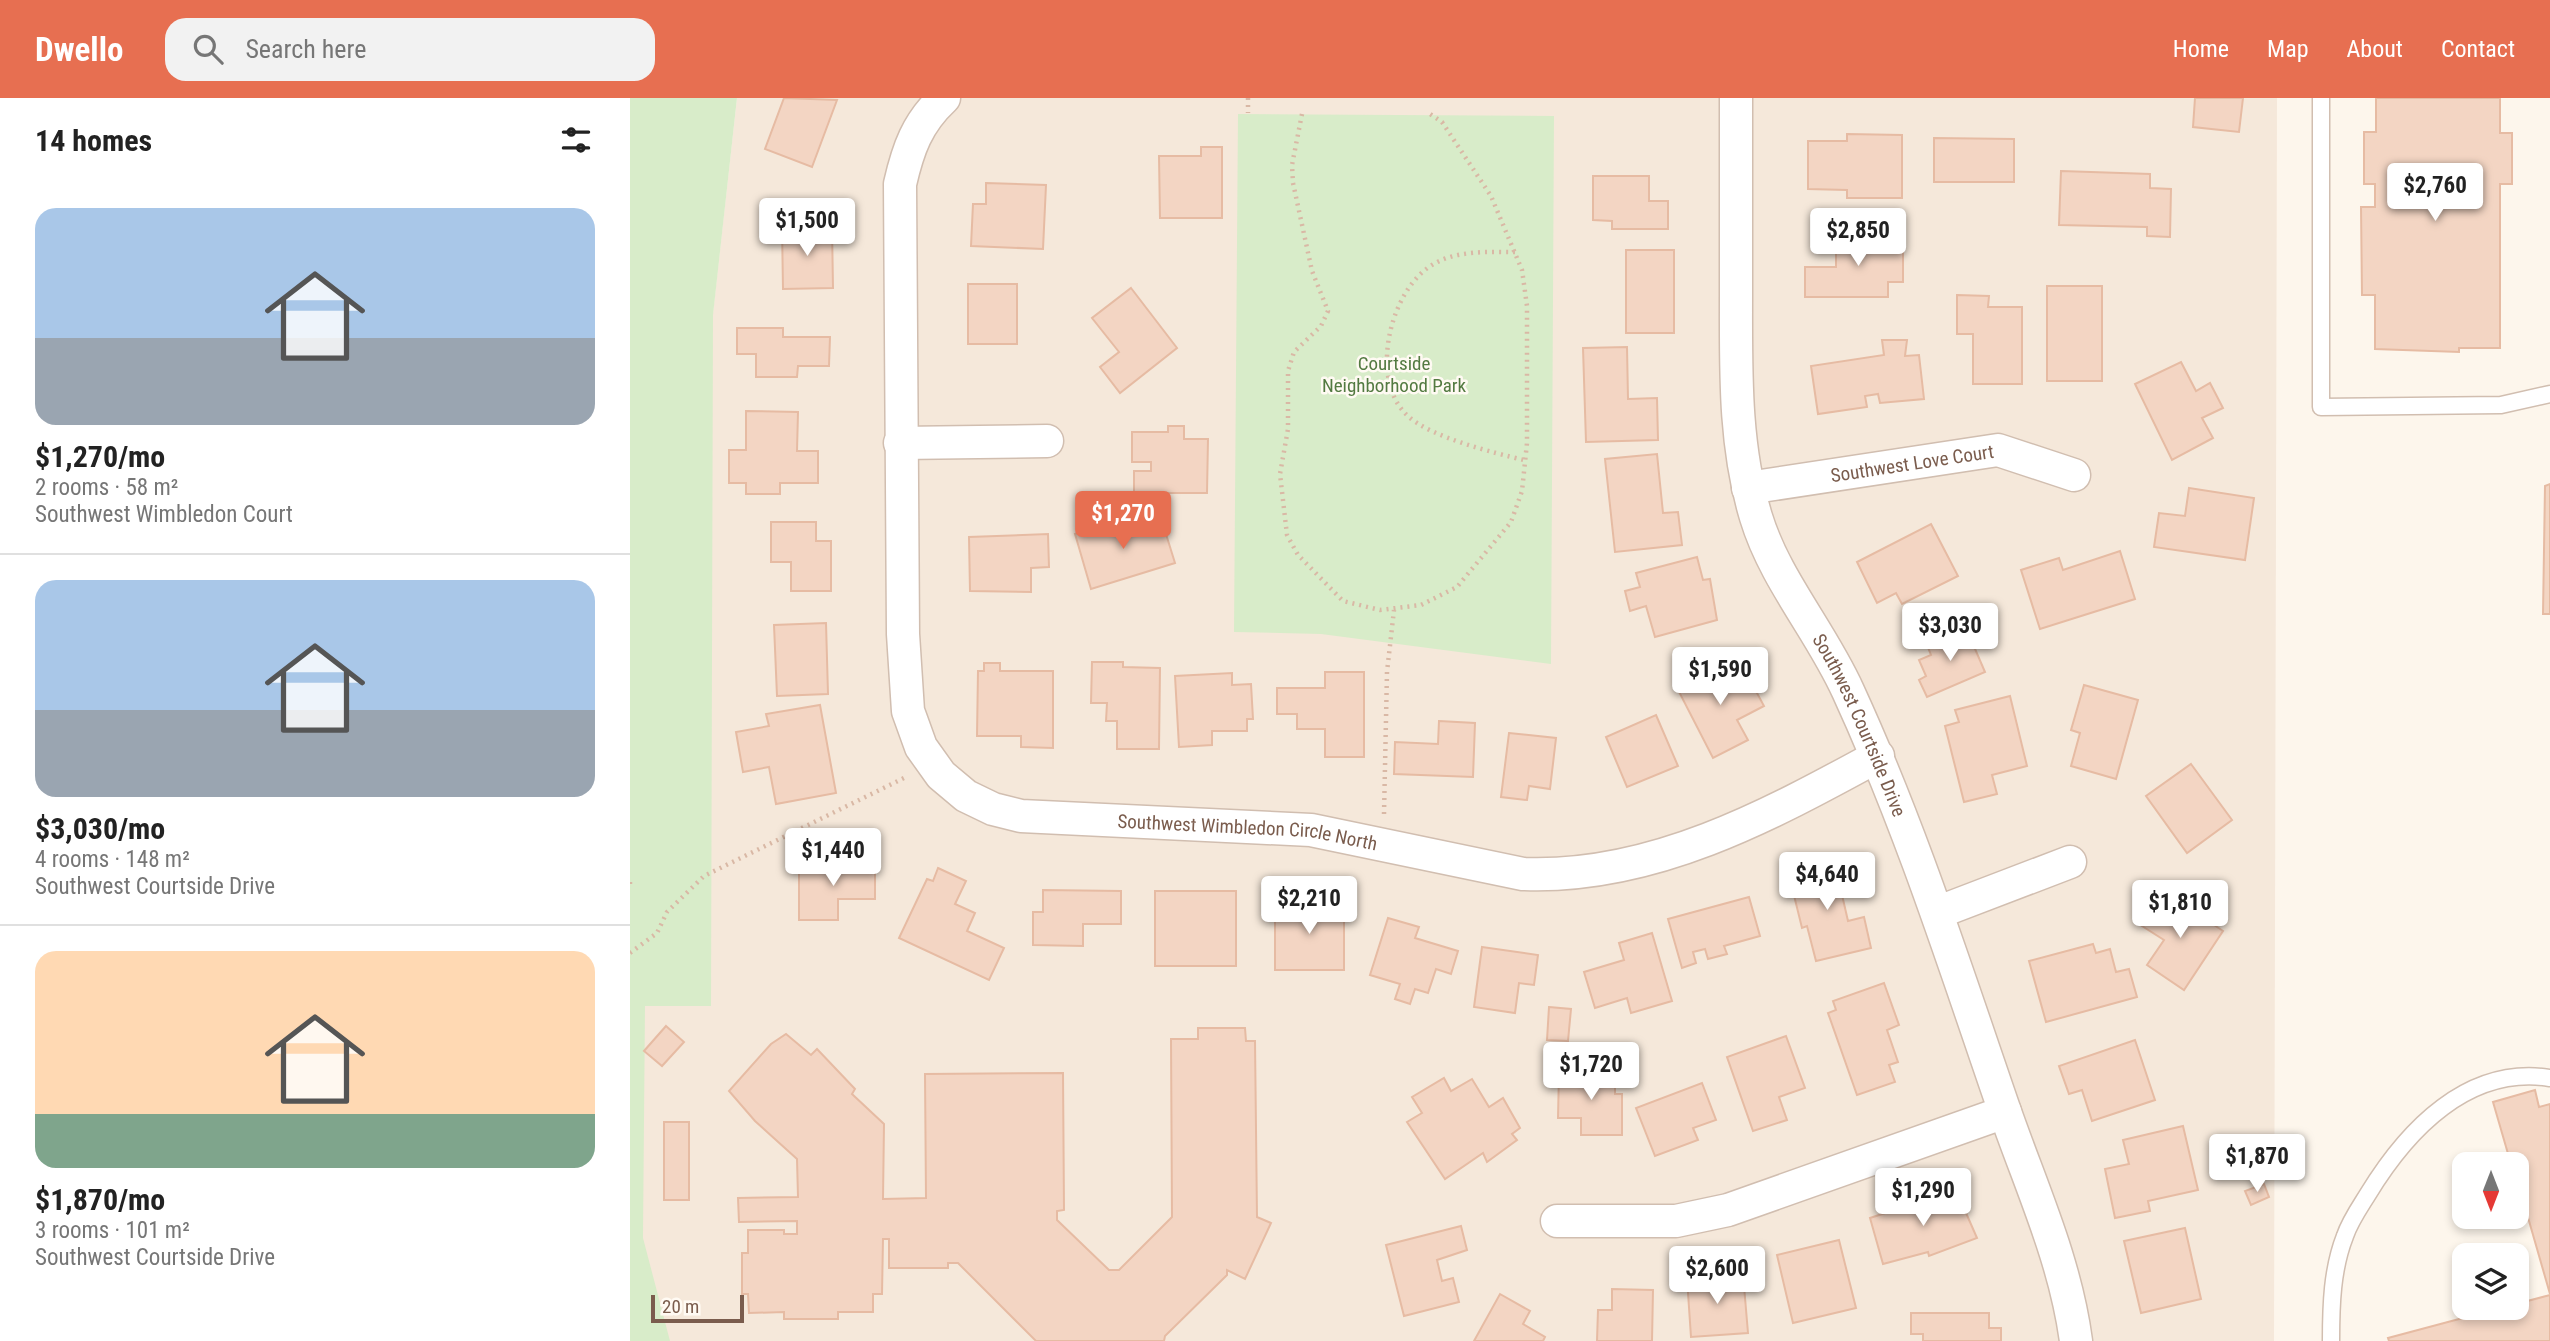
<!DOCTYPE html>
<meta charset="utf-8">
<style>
:root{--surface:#fff;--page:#f2f2f2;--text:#222;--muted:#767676;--line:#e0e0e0;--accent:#e76f51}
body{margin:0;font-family:"Roboto Condensed",sans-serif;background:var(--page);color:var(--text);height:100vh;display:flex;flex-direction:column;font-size:26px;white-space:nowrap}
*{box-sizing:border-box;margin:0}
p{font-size:23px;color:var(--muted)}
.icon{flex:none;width:38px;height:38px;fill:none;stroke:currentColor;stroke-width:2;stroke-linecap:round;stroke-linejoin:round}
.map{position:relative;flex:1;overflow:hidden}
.details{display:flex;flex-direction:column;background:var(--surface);width:630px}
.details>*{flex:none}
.needle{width:46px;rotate:180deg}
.fabs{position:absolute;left:1822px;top:1054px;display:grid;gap:14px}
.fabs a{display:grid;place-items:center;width:77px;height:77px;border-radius:14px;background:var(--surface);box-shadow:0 4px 10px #0003;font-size:35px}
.scale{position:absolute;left:21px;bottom:18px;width:93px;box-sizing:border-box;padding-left:7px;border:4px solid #7a5c4d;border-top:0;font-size:19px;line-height:24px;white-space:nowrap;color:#7a5c4d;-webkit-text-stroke:5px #fffaf3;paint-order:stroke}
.price{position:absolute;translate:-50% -60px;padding:0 16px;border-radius:7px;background:#fff;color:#222;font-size:23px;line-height:46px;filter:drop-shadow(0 2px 4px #0008)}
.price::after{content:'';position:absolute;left:50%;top:42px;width:21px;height:16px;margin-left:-10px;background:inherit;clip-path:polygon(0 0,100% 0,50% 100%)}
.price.current{background:var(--accent);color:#fff}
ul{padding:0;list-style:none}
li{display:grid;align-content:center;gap:14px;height:371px;padding:0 35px}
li+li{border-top:2px solid var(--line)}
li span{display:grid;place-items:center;height:217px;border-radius:21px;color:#555}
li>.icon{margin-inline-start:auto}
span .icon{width:126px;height:126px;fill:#fffc;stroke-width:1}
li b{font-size:30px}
h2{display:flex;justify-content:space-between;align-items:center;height:84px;padding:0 35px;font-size:30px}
header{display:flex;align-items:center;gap:42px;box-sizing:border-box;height:98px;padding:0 35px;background:var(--accent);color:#fff}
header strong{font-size:33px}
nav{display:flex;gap:38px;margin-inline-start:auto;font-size:24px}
.search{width:490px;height:63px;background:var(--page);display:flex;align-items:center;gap:18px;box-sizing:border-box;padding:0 24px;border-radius:21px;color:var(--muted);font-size:26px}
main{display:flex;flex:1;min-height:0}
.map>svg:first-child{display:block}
.residential{fill:#f5e8da}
.green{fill:#d8ecc9}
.building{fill:#f3d5c3;stroke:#e6bba3;stroke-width:2}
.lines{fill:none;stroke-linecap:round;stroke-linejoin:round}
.service-casing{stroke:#d1beb0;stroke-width:19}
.minor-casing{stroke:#d1beb0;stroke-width:35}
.path{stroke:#d9b8a5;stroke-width:4.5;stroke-dasharray:2 5;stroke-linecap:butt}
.service{stroke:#fff;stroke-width:16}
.minor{stroke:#fff;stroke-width:32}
.labels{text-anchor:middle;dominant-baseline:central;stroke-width:5;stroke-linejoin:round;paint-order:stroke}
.park-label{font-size:19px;fill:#537a41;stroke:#fffaf3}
.street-label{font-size:19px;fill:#7a5c4d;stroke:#fffaf3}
</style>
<header>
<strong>Dwello</strong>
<div class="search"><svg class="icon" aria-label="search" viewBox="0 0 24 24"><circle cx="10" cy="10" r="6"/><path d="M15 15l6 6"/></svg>Search here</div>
<nav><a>Home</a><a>Map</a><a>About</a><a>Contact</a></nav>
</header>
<main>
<section class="details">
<h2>14 homes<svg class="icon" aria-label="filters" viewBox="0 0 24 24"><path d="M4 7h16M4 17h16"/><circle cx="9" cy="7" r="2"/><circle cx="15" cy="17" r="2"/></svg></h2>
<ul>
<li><span style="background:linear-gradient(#a9c7e8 60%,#9aa5b1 0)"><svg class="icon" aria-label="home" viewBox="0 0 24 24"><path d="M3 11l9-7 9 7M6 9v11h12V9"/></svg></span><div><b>$1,270/mo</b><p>2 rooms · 58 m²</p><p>Southwest Wimbledon Court</p></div></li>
<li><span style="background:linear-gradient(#a9c7e8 60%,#9aa5b1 0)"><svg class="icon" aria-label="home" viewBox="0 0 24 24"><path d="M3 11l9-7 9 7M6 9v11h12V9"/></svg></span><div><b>$3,030/mo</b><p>4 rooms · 148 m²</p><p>Southwest Courtside Drive</p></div></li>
<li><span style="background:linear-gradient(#ffd9b3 75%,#7fa58c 0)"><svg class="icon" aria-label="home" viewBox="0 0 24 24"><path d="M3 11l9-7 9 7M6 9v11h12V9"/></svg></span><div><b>$1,870/mo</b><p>3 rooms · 101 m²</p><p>Southwest Courtside Drive</p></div></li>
</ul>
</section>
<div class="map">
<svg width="1920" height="1243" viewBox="0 0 1920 1243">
<rect width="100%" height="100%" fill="#fdf6ec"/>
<polygon class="residential" points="107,0 1647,0 1644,1243 30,1243 0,1110 0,959"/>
<g class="green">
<polygon points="0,0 107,0 83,217 81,908 15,908 13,1140 40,1243 0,1243"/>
<polygon points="608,16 924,18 921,566 691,536 604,534"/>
</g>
<g class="building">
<polygon points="154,0 207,2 182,69 135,51"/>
<polygon points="1565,0 1613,0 1609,34 1563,29"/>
<polygon points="1746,0 1870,0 1870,35 1882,35 1882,86 1870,86 1870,250 1829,250 1829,254 1745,251 1745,197 1732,197 1731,109 1745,109 1745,86 1734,86 1734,34 1746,34"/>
<polygon points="1217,36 1272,37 1272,100 1217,100 1217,92 1178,91 1178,43 1217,43"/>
<polygon points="1304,40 1384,41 1384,84 1304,84"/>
<polygon points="571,49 592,49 592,120 530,120 529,58 571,58"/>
<polygon points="1431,73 1520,76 1520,90 1541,91 1540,139 1517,138 1517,129 1429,127"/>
<polygon points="963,78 1019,78 1019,103 1038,103 1038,131 982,131 982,123 963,122"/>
<polygon points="356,85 416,87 413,151 341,148 343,106 356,106"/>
<polygon points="152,129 202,129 203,190 153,191"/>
<polygon points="1218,130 1258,130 1258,151 1273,151 1273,184 1258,184 1258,199 1175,199 1175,169 1206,169 1206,151 1218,151"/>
<rect x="996" y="152" width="48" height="83"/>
<rect x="338" y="186" width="49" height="60"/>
<rect x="1417" y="188" width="55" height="95"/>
<polygon points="501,190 547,250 490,295 470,269 489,254 462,220"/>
<polygon points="1327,197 1359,198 1358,209 1392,209 1392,286 1343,286 1343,236 1327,236"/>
<polygon points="107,230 153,230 153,239 200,239 199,268 168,268 167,279 126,279 126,256 107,256"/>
<polygon points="1252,242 1277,242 1275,258 1289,257 1294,301 1250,305 1248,296 1235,298 1237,309 1188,316 1181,268 1254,257"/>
<polygon points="997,249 998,301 1027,300 1028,342 956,344 953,250"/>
<polygon points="1551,264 1566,293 1580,285 1593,310 1572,320 1583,340 1542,362 1505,286"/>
<polygon points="116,313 168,314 167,353 188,353 188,385 150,385 150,396 116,396 116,385 99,385 99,352 116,352"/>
<polygon points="538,328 554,328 554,341 578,341 577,395 504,395 504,373 521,373 521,364 502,364 502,334 538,334"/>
<polygon points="1027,356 1033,415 1048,414 1052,447 985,454 975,361"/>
<polygon points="1920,386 1920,516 1913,516 1915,388"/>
<polygon points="1559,390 1624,400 1615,462 1524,449 1529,415 1555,418"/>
<polygon points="495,420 498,430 531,420 545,465 461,491 445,436"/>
<polygon points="141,424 186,424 186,443 201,443 201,493 161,493 161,464 141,464"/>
<polygon points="1301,426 1328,478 1272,506 1266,495 1247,505 1227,464"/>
<polygon points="418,436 419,469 401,470 401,494 340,493 339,439"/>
<polygon points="1490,453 1505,501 1410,531 1391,472 1429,460 1433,472"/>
<polygon points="1067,459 1073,482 1080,481 1087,522 1025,539 1016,508 1000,513 995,493 1010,489 1006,475"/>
<polygon points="196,525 198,596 147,598 144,527"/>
<polygon points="1336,530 1355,574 1297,599 1289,582 1296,578 1289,562 1301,557 1297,547"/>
<polygon points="462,564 493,564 493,569 530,570 529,651 487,651 487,623 476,623 477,605 461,605"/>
<polygon points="354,565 370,565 370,573 423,573 423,650 391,649 391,638 347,638 348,573 354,573"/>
<polygon points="1079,569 1086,583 1113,569 1134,608 1107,622 1118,642 1083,660 1045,586"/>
<polygon points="695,574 734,574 734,659 695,659 695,631 667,631 667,616 647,616 647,590 695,590"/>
<polygon points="602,575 602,587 621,586 623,621 617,621 617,633 582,633 582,647 549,649 545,578"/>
<polygon points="1454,587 1508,602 1486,681 1441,668 1450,635 1441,632"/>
<polygon points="1380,598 1397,668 1362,677 1367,696 1334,704 1315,628 1329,624 1325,612"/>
<polygon points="190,607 206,695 146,706 139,669 113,674 106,634 139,628 136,616"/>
<polygon points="1026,617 1048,668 997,689 976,639"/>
<polygon points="809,623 845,625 843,679 764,676 765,644 808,646"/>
<polygon points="879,635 926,640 920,691 899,688 897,702 871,699"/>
<polygon points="1561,666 1602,722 1557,755 1516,698"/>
<polygon points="1204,762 1218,823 1234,819 1241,850 1186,863 1177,828 1172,830 1158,773"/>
<polygon points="169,765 245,765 245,801 208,801 208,822 169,822"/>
<polygon points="308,770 336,783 325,806 345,815 337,833 374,850 359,882 269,840 297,781 303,783"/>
<polygon points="413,792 491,793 491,826 453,826 453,848 403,847 403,814 413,814"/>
<rect x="525" y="793" width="81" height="75"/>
<polygon points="1535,794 1593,833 1554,892 1517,867 1534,842 1512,828"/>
<polygon points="1119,799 1130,838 1094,848 1097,856 1078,861 1075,851 1063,854 1066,865 1052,870 1038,821"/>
<rect x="645" y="803" width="69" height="69"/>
<polygon points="758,820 789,829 785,840 828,853 821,876 806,871 798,895 785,891 780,906 765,901 770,886 740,877"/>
<polygon points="1022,835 1042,903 1001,915 997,900 965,910 954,874 994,862 989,845"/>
<polygon points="1463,846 1466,855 1480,851 1486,874 1499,871 1507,899 1416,924 1399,863"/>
<polygon points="852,849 908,857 904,887 889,885 885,915 844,909"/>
<polygon points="1254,885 1269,927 1257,932 1268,964 1259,967 1265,984 1227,997 1198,915 1206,912 1203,903"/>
<polygon points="919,909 941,911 938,943 917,942"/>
<polygon points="36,928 54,944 32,968 14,953"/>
<polygon points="568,930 615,930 616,943 625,943 627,1119 641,1125 615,1181 597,1172 597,1177 535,1238 534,1243 406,1243 328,1165 318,1165 318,1170 259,1170 259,1141 253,1141 252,1196 243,1196 243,1214 208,1214 208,1221 154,1221 154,1214 119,1215 118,1196 112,1196 112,1155 118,1155 118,1132 154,1132 154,1136 167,1136 167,1123 109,1124 108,1100 168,1099 167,1061 125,1023 99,993 141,946 156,936 181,957 187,951 225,991 222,996 254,1026 253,1101 296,1100 295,976 433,975 434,1112 427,1113 427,1122 479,1172 489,1172 542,1119 541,941 568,941"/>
<polygon points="1156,938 1175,990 1149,999 1157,1022 1123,1033 1097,959"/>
<polygon points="1505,942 1525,1002 1462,1023 1452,992 1439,996 1429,968"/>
<polygon points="929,974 985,974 985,996 992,996 992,1037 951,1037 951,1020 928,1020"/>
<polygon points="814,980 821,993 842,981 859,1009 873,1000 890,1030 882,1036 887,1042 857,1064 853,1055 815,1081 777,1024 792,1015 782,999"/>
<polygon points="1072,985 1086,1022 1063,1030 1068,1042 1025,1058 1006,1010"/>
<polygon points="1905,992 1909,1009 1920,1006 1920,1196 1895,1109 1886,1111 1886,1066 1881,1066 1863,1004"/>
<rect x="34" y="1024" width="25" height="78"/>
<polygon points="1553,1028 1568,1092 1518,1103 1520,1113 1485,1120 1475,1071 1499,1066 1493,1042"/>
<polygon points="1634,1086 1639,1099 1621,1107 1615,1093"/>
<polygon points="1326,1092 1347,1140 1299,1158 1298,1154 1253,1166 1240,1120"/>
<polygon points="831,1128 837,1152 807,1162 812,1183 823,1180 829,1204 774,1218 756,1147"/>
<polygon points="1555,1130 1571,1201 1511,1215 1494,1143"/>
<polygon points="1209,1142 1226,1210 1163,1225 1147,1157"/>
<polygon points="1113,1176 1118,1235 1061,1239 1057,1180"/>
<polygon points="982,1191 1023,1192 1022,1243 967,1243 968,1212 982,1212"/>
<polygon points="870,1196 900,1213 893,1226 915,1239 913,1243 844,1243"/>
<polygon points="1920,1197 1920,1243 1759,1243 1758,1240 1874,1209 1886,1209 1886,1206"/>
<polygon points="1281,1215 1359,1215 1359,1230 1371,1230 1371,1243 1293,1243 1293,1236 1281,1236"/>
</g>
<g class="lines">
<g class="service-casing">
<g id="service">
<polyline points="1691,0 1691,309 1871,307 1920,296"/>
<path d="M1701 1243C1701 1207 1702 1171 1715 1138 1720 1123 1730 1109 1738 1096 1777 1032 1838 967 1920 980"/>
</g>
</g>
<g class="minor-casing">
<g id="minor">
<path id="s1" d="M314 0C287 25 278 51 270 86L273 536 278 613 291 649 311 677 336 698 363 711 391 718 681 732 893 776C1022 781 1138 718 1248 658"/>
<path id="s2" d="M1106 0C1106 66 1106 132 1106 197 1106 272 1104 347 1126 419 1145 482 1191 533 1218 593 1281 730 1325 869 1374 1011 1401 1089 1435 1161 1446 1243"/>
<polyline points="270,345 417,343"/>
<path id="s3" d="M1118 390 1368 352 1444 377"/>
<polyline points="1309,814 1440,764"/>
<polyline points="927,1123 1046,1123 1098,1112 1375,1014"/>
</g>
</g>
<g class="path">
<polyline points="618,0 618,15"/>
<polyline points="672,16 662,67 663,85 682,173 698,213 691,228 664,254 658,273 658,331 650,376 657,437 668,457 713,503 750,512 791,507 827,489 881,424 892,393 897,345 897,208 892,172 861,98 812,24 800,16"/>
<path d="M885 154C858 154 826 152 802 167 759 193 738 284 779 319 801 339 864 355 894 362"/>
<polyline points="754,716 757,574 764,512"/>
<polyline points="0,784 0,791"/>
<polyline points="0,855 27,835 37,814 74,778 274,680"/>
</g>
<use href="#service" class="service"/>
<use href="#minor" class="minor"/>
</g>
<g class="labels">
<g class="park-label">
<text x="764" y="265">Courtside<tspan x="764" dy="22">Neighborhood Park</tspan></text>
</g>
<g class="street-label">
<text stroke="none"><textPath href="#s3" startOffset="166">Southwest Love Court</textPath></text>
<text stroke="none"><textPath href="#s2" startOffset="654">Southwest Courtside Drive</textPath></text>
<text stroke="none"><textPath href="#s1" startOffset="1017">Southwest Wimbledon Circle North</textPath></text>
</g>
</g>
</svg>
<div class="fabs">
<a><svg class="needle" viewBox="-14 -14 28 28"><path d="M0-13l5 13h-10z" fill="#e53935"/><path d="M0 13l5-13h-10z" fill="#767676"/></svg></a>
<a><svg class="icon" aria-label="layers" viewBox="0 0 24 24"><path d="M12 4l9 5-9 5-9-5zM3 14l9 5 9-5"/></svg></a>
</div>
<div class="scale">20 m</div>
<b class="price" style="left:1805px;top:125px">$2,760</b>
<b class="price" style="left:177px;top:160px">$1,500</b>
<b class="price" style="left:1228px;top:170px">$2,850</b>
<b class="price current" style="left:493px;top:453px">$1,270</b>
<b class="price" style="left:1320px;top:565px">$3,030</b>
<b class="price" style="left:1090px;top:609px">$1,590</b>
<b class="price" style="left:203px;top:790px">$1,440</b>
<b class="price" style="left:1197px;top:814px">$4,640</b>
<b class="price" style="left:679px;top:838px">$2,210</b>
<b class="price" style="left:1550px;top:842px">$1,810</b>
<b class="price" style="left:961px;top:1004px">$1,720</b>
<b class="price" style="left:1627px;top:1096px">$1,870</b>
<b class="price" style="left:1293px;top:1130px">$1,290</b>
<b class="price" style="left:1087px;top:1208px">$2,600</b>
</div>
</main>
